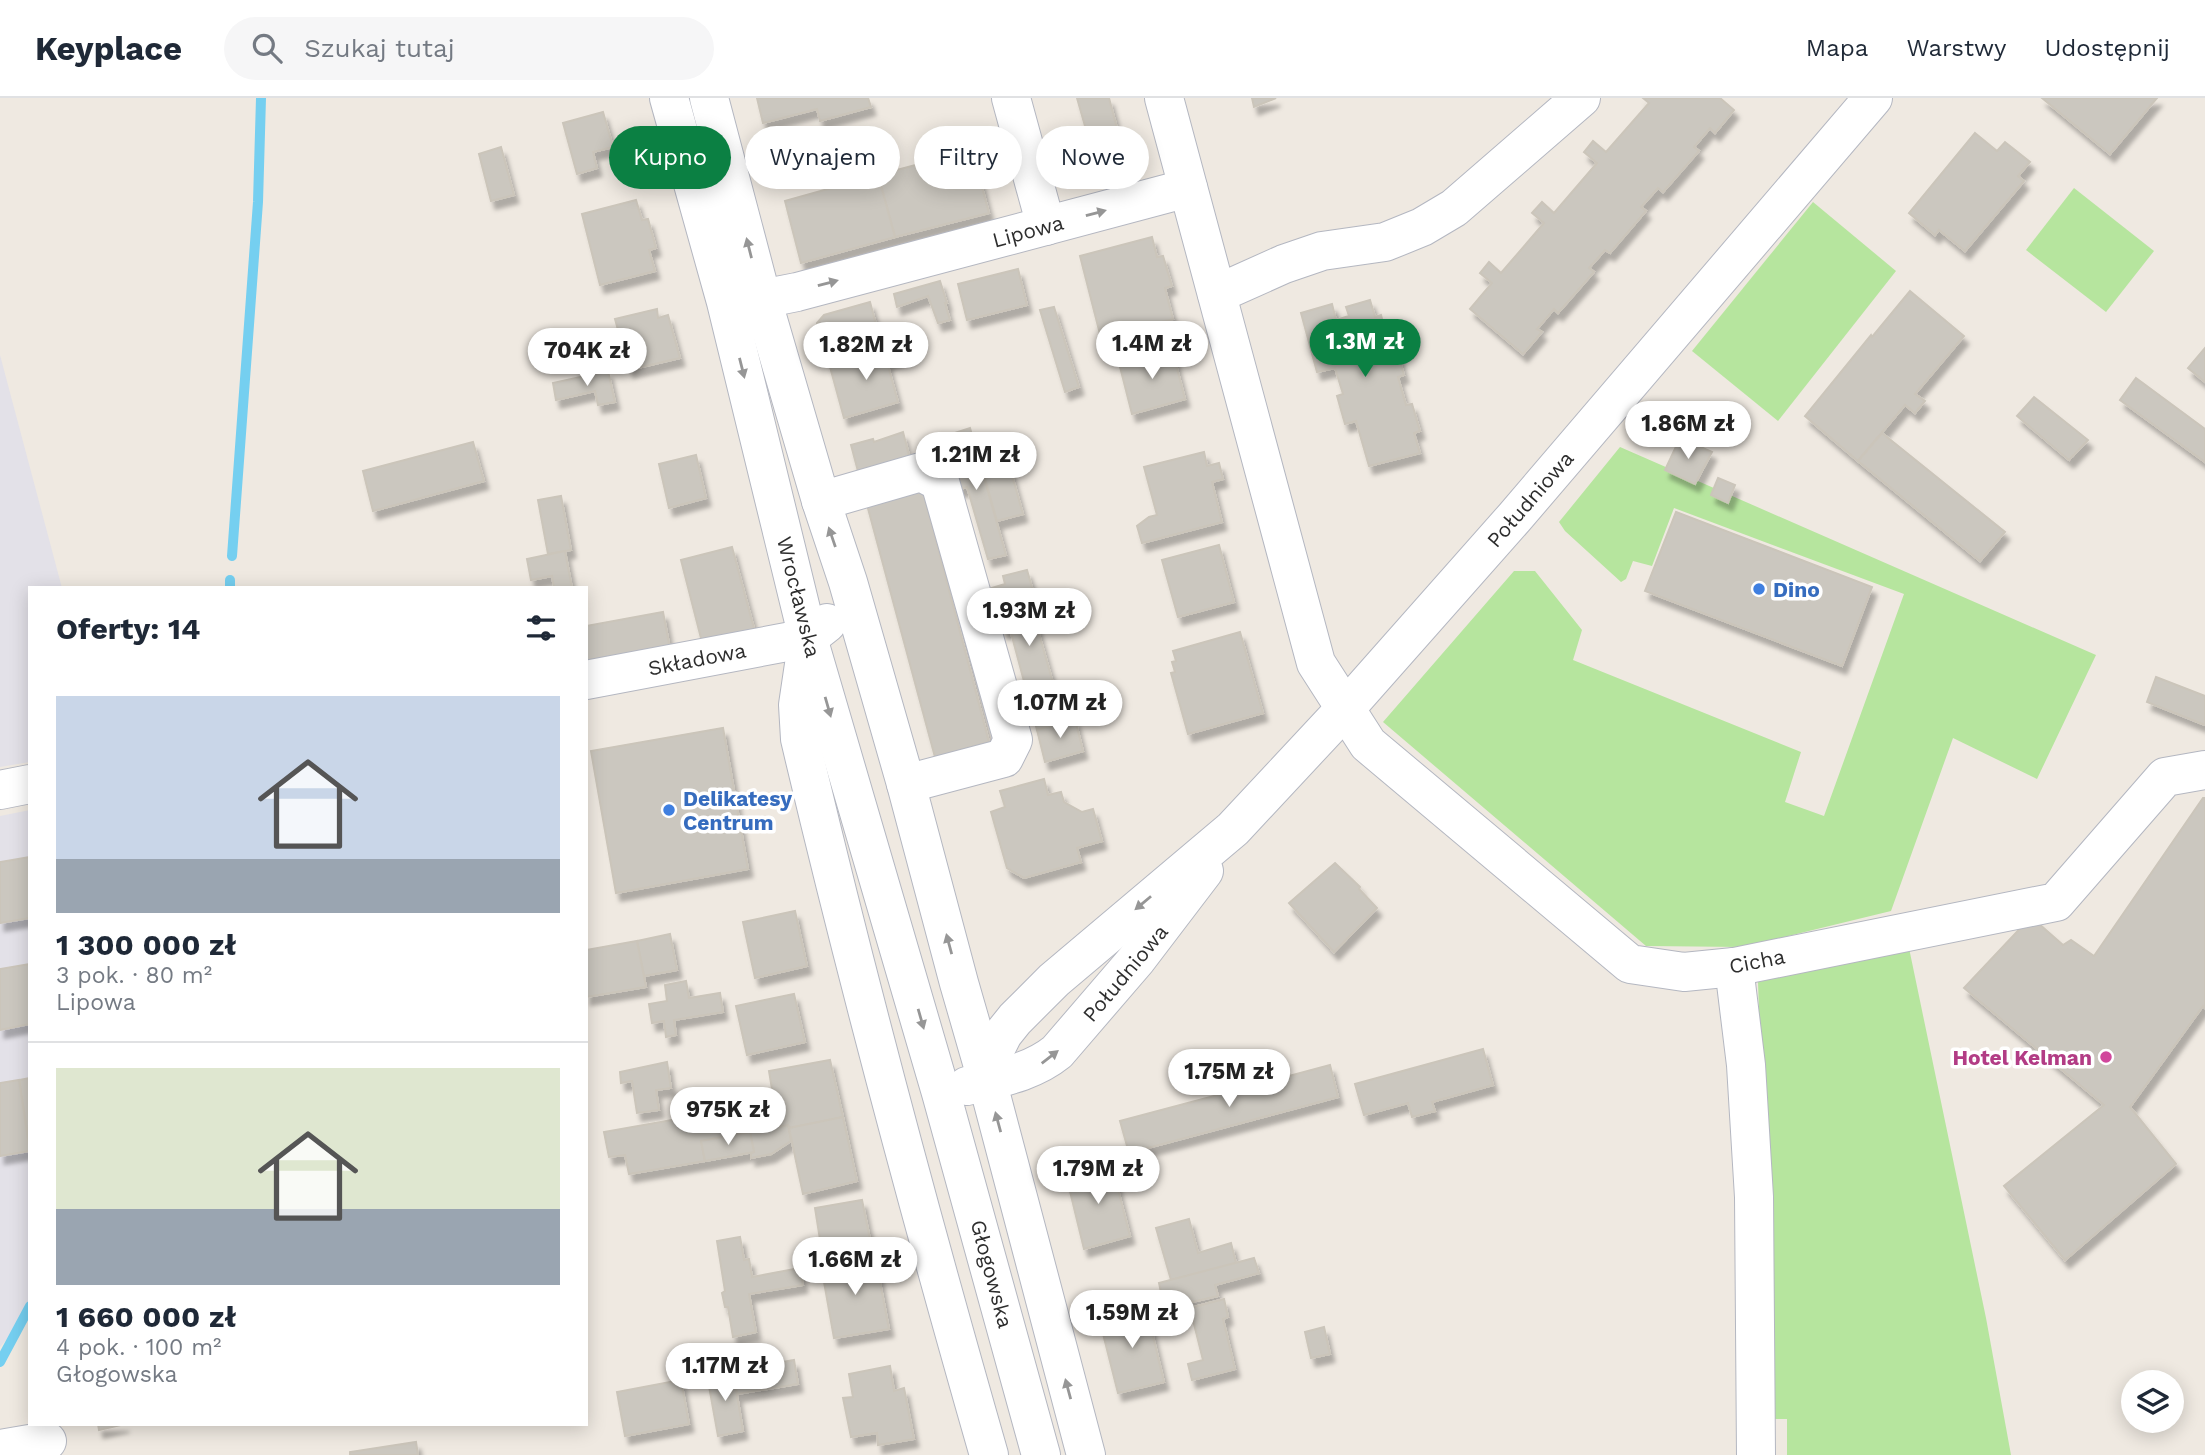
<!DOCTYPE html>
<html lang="pl">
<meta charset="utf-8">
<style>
:root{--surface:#fff;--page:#f6f6f7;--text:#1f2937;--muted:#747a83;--line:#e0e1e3;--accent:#0b8043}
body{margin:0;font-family:"Work Sans",sans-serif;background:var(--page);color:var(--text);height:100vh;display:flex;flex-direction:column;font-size:26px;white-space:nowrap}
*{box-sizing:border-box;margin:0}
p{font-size:23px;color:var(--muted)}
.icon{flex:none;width:38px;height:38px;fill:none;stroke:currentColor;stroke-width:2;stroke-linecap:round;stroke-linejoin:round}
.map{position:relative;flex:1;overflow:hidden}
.side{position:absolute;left:28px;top:488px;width:560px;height:840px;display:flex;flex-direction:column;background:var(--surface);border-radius:0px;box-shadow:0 4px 18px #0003}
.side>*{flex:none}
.top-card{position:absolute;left:609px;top:28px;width:665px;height:63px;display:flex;gap:14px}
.tools{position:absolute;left:2121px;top:1272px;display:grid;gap:14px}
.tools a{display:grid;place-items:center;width:63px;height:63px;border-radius:50%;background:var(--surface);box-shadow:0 4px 18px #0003;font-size:35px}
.price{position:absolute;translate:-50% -60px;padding:0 16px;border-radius:24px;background:#fff;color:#222;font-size:23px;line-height:46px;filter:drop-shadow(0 2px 4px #0008)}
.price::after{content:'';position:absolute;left:50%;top:42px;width:21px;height:16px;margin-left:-10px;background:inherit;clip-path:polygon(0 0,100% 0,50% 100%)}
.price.active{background:var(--accent);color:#fff}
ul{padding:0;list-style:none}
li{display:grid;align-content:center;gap:14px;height:371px;padding:0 28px}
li+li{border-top:2px solid var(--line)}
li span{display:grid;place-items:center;height:217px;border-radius:0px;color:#555}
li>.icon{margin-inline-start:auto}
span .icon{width:126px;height:126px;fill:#fffc;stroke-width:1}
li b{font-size:30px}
h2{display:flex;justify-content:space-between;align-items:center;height:84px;padding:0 28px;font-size:30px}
.tag{padding:0 24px;border-radius:32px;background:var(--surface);box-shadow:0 4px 18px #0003;font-size:24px;line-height:63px}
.tag.active{background:var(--accent);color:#fff}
header{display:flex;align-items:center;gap:42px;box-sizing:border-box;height:98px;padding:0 35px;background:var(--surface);border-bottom:2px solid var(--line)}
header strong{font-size:33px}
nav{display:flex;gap:38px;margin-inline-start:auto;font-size:24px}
.search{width:490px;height:63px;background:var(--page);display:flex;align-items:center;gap:18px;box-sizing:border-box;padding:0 24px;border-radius:38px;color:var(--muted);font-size:26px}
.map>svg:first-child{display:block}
.industrial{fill:#e3e1e8}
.green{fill:#b6e59e}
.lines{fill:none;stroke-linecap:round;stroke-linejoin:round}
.stream{stroke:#75cff0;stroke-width:10}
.building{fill:#cbc7bf;stroke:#cbc5ba;stroke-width:2;filter:url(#shadow)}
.minor-casing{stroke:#b4b7c1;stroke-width:40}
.minor{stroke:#fff;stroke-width:38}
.oneway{fill:#969696}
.shop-dot{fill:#3f7fe0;stroke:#fff;stroke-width:2.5}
.hotel-dot{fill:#d1479c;stroke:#fff;stroke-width:2.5}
.labels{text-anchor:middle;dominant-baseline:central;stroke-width:7;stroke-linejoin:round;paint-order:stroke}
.street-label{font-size:21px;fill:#2e2e2e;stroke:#fff}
.shop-label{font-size:21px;font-weight:bold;fill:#366cbe;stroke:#fff;text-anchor:start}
.hotel-label{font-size:21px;font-weight:bold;fill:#b23c85;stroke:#fff;text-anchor:end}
</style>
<header>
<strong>Keyplace</strong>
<div class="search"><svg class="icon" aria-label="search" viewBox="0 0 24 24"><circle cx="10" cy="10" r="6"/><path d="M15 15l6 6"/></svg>Szukaj tutaj</div>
<nav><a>Mapa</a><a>Warstwy</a><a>Udostępnij</a></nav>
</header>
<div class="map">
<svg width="2205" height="1357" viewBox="0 0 2205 1357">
<defs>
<filter id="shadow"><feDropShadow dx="4.5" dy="8" stdDeviation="2" flood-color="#0004"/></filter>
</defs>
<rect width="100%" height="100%" fill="#efe9e1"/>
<g class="industrial">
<polygon points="0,257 62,490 30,490 30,664 0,669"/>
<polygon points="30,712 30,1214 0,1249 0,718"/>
</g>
<g class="green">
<polygon points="2074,90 2154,153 2106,214 2026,152"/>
<polygon points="1813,104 1896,173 1778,323 1692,253"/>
<polygon points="1620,349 2096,557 2037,681 1953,640 1891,813 1743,849 1646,848 1383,624 1514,473 1535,473 1582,532 1573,562 1801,654 1785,704 1824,718 1904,496 1674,410 1652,468 1633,463 1626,481 1621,484 1565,433 1559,424"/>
<polygon points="1909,850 1986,1220 2011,1357 1787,1357 1787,1321 1773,1321 1758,884"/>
</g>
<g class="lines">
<g class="stream">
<polyline points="232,458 258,104 261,0"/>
<polyline points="230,490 230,482"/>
<polyline points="0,1264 30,1208"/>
</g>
</g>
<g class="building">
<polygon points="757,0 868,0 871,9 820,23 817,11 763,25"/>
<polygon points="1077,0 1109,0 1127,68 1099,77"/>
<polygon points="1252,0 1276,0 1254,9"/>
<polygon points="1643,0 1720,0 1734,12 1715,35 1710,30 1694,49 1699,53 1663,94 1658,90 1641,109 1646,113 1610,155 1605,152 1589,170 1594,174 1558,215 1554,211 1537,231 1542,234 1523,256 1470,211 1492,185 1480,175 1489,164 1501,175 1544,125 1532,115 1542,104 1554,115 1597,65 1584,54 1593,43 1606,54 1649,5"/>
<polygon points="2042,0 2157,0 2110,56"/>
<polygon points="603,14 613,49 593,54 597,70 577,76 563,25"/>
<polygon points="1975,35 1997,53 2005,44 2030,64 2018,78 2024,83 1965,153 1939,132 1935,137 1909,115"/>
<polygon points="501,49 514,97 491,103 479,56"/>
<polygon points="972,52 989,115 895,139 878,77"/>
<polygon points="878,77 895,139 801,165 785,103"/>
<polygon points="636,102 642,122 648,121 656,150 649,152 655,173 600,187 582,116"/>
<polygon points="1152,139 1157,159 1163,158 1172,188 1165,190 1173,221 1101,240 1080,158"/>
<polygon points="1018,171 1027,207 967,222 958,186"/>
<polygon points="940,183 947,205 945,205 950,222 938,225 928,198 897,209 894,196"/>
<polygon points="1910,193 1964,238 1915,296 1925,303 1915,315 1905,307 1858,363 1805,318 1871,237 1872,239"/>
<polygon points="1370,202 1375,219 1381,217 1390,251 1396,248 1404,277 1398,279 1406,307 1412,306 1420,333 1414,335 1420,355 1369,368 1356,323 1345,326 1337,298 1343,296 1335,270 1317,274 1301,215 1332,206 1336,222 1349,218 1346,209"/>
<polygon points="870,204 881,245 903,239 906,247 830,269 817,225 824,217"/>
<polygon points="1054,209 1079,289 1065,294 1040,212"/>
<polygon points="657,211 658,220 668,217 680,260 629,272 615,221"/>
<polygon points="906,247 909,257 887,264 898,304 844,320 830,269"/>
<polygon points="2205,250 2205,284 2188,270"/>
<polygon points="1172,251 1185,301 1132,316 1119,265"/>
<polygon points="608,273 615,304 598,307 595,293 556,302 553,285"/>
<polygon points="2136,280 2205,331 2205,364 2120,302"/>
<polygon points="2034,299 2088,342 2069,362 2017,318"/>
<polygon points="970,330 1006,457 988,461 967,389 957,392 947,357 960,353 955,335"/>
<polygon points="903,334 910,361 859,377 851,347 873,341 874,344"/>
<polygon points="1882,335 2005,434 1980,463 1858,363"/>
<polygon points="1680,340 1712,354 1695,386 1665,372"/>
<polygon points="473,344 484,383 373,413 363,373"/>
<polygon points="1004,349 1023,416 997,423 978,356"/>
<polygon points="1204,354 1207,368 1219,365 1223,381 1212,384 1222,424 1142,445 1137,428 1149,419 1157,417 1144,369"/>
<polygon points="696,357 706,400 669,410 659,366"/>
<polygon points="1718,380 1735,387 1728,405 1711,397"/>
<polygon points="922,389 989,644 935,659 866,403"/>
<polygon points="561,398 571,452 548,456 538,402"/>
<polygon points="1676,414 1872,489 1842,568 1645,493"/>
<polygon points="1219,447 1234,504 1178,519 1162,462"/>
<polygon points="732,449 755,534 703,548 681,462"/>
<polygon points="565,453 572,490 554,490 552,478 531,482 527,461"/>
<polygon points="1027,472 1035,500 1029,501 1061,613 1063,612 1066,624 1037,632 1010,531 1004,533 992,490 1005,486 1003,478"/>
<polygon points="663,514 671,556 586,571 586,528"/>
<polygon points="1240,534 1263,615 1188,636 1171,575 1175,574 1172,564 1176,563 1173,553"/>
<polygon points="2156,579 2205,598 2205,627 2147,604"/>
<polygon points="1075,621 1083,653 1045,664 1037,632"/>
<polygon points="723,630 748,771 616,795 591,653"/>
<polygon points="1044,681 1048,697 1061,694 1064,704 1082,714 1093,711 1102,743 1077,750 1081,764 1024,780 1007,770 991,714 1005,709 1000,693"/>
<polygon points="2203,700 2205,700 2205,910 2203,908 2130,1009 2176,1066 2065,1162 2004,1088 2104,1007 1964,890 2031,819 2063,847 2071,842 2094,858"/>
<polygon points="30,759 30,820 0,825 0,764"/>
<polygon points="1335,765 1360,789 1359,791 1377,810 1334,854 1289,805"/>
<polygon points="795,813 807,868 755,880 743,824"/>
<polygon points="670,836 677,872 644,878 637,843"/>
<polygon points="637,843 646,889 586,899 586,852"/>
<polygon points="30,866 30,926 0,932 0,871"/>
<polygon points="686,883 689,900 720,895 723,914 674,922 676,937 666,939 664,923 652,925 649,906 667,903 665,887"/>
<polygon points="794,896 805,944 747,957 736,908"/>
<polygon points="1483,951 1493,987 1432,1004 1435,1013 1412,1019 1408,1005 1364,1017 1355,986"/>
<polygon points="830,962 843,1019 789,1030 788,1027 780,1029 777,1012 780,1011 777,996 773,997 769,973"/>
<polygon points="667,964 671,990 656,992 659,1012 637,1015 632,983 621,985 620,974"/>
<polygon points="1330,967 1338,999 1129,1055 1120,1023"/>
<polygon points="30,980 30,1053 19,982"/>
<polygon points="19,982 30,1053 0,1058 0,985"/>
<polygon points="767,998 777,1012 780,1029 788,1027 791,1043 771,1056 751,1060 751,1055 754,1054 750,1034 728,1038 723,1013 737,1010 736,1004"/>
<polygon points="723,1013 728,1038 701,1043 705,1063 629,1076 625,1057 609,1059 604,1034"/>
<polygon points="843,1019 857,1083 803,1096 789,1030"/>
<polygon points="750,1034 754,1054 705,1063 701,1043"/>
<polygon points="1111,1064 1130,1138 1084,1151 1066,1077"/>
<polygon points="862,1102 871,1146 822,1154 815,1110"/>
<polygon points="1189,1121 1198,1155 1231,1145 1236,1165 1171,1182 1156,1130"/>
<polygon points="740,1139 744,1162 749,1161 752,1179 800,1170 803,1187 749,1196 756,1234 733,1239 728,1209 725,1209 722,1195 725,1193 717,1143"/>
<polygon points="875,1158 889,1231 834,1240 821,1167"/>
<polygon points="1254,1160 1259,1175 1215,1187 1218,1198 1179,1207 1176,1196 1162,1199 1159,1185"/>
<polygon points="1224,1201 1228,1219 1223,1221 1235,1271 1192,1282 1188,1266 1203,1262 1190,1210"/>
<polygon points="1146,1209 1164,1284 1118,1295 1099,1220"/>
<polygon points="1324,1229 1330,1256 1311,1260 1305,1234"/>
<polygon points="794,1262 798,1286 737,1296 733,1273"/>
<polygon points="890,1268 894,1293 904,1290 914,1341 878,1347 877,1335 851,1339 843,1300 853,1299 849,1276"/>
<polygon points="733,1273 743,1333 718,1338 707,1277"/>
<polygon points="681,1282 689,1326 625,1338 617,1294"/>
<polygon points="98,1326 125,1326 99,1332"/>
<polygon points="416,1344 418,1357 350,1357 350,1354"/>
</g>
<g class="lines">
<g class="minor-casing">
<g id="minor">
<polyline points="669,0 726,204 808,540 941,995 1041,1357"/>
<polyline points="709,0 762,201 821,403 848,484 906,686 959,885 987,982 1086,1357"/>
<polyline points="1011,0 1046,128"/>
<polyline points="1164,0 1316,565 1368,646 1630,866 1684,874 1734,869 2056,804 2165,679 2205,672"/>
<polyline points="1217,196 1284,166 1322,153 1385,144 1422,129 1454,110 1581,0"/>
<polyline points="738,203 762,201 797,194 1188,90"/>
<polyline points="821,403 921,374 940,384 1013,642 1004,660 906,686"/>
<path d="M806 553 798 607 800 641C857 882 921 1120 989 1357"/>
<polyline points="586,582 808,540 827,525"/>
<polyline points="0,692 30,686"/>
<polyline points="1734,869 1746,967 1754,1099 1756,1357"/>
<polyline points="987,982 996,950 1003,936 1015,921 1054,882 1233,731 1345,611 1514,420 1873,0"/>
<path d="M967 988C998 980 1031 975 1057 954L1137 861 1204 773"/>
<polyline points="0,1351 47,1343"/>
</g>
</g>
<use href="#minor" class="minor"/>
</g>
<defs><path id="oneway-solid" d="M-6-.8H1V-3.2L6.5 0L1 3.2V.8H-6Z" transform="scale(1.75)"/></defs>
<g class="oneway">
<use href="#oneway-solid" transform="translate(1096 115) rotate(-15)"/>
<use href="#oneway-solid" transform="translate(749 150) rotate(-104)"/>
<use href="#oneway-solid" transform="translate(828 185) rotate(-15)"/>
<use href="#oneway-solid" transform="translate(742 270) rotate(76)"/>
<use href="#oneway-solid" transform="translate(832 439) rotate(-109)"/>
<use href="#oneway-solid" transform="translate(828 609) rotate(74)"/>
<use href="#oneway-solid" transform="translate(1143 805) rotate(140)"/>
<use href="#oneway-solid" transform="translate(949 846) rotate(-105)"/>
<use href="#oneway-solid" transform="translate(921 921) rotate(74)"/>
<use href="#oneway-solid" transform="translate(1050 959) rotate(-38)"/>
<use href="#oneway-solid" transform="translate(998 1024) rotate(-105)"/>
<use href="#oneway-solid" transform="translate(1068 1291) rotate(-105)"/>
</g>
<g class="shop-dot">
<circle cx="1759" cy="491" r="7"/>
<circle cx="669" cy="712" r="7"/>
</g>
<circle class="hotel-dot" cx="2106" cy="959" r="7"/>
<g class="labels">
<g class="street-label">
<text transform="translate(1028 133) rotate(-15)">Lipowa</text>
<text transform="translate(1530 401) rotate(-49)">Południowa</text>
<text transform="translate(799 499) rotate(76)">Wrocławska</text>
<text transform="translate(697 561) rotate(-11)">Składowa</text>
<text transform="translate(1757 863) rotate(-11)">Cicha</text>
<text transform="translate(1125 875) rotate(-50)">Południowa</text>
<text transform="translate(992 1176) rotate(75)">Głogowska</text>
</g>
<g class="shop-label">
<text x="1773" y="491">Dino</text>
<text x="683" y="700">Delikatesy<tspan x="683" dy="24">Centrum</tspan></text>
</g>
<g class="hotel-label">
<text x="2092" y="959">Hotel Kelman</text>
</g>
</g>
</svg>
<div class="tools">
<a><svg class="icon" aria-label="layers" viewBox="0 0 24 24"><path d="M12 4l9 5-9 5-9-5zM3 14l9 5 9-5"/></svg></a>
</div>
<b class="price active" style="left:1365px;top:281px">1.3M zł</b>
<b class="price" style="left:1152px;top:283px">1.4M zł</b>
<b class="price" style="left:866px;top:284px">1.82M zł</b>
<b class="price" style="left:587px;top:290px">704K zł</b>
<b class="price" style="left:1688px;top:363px">1.86M zł</b>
<b class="price" style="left:976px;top:394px">1.21M zł</b>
<b class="price" style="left:1029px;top:550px">1.93M zł</b>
<b class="price" style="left:1060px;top:642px">1.07M zł</b>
<b class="price" style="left:1229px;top:1011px">1.75M zł</b>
<b class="price" style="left:728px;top:1049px">975K zł</b>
<b class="price" style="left:1098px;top:1108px">1.79M zł</b>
<b class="price" style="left:855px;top:1199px">1.66M zł</b>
<b class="price" style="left:1132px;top:1252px">1.59M zł</b>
<b class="price" style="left:725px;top:1305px">1.17M zł</b>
<div class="top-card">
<a class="tag active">Kupno</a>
<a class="tag">Wynajem</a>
<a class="tag">Filtry</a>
<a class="tag">Nowe</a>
</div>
<section class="side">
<h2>Oferty: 14<svg class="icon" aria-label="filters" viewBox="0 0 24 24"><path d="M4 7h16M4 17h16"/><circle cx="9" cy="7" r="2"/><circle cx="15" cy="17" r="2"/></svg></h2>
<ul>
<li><span style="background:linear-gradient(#c9d6e8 75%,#9aa5b1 0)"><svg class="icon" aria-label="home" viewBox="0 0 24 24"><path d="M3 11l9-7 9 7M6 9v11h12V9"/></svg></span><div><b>1 300 000 zł</b><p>3 pok. · 80 m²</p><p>Lipowa</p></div></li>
<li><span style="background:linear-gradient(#dfe7d0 65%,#9aa5b1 0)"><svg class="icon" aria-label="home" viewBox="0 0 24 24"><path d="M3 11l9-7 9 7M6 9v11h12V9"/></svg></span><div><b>1 660 000 zł</b><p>4 pok. · 100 m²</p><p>Głogowska</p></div></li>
</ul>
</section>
</div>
